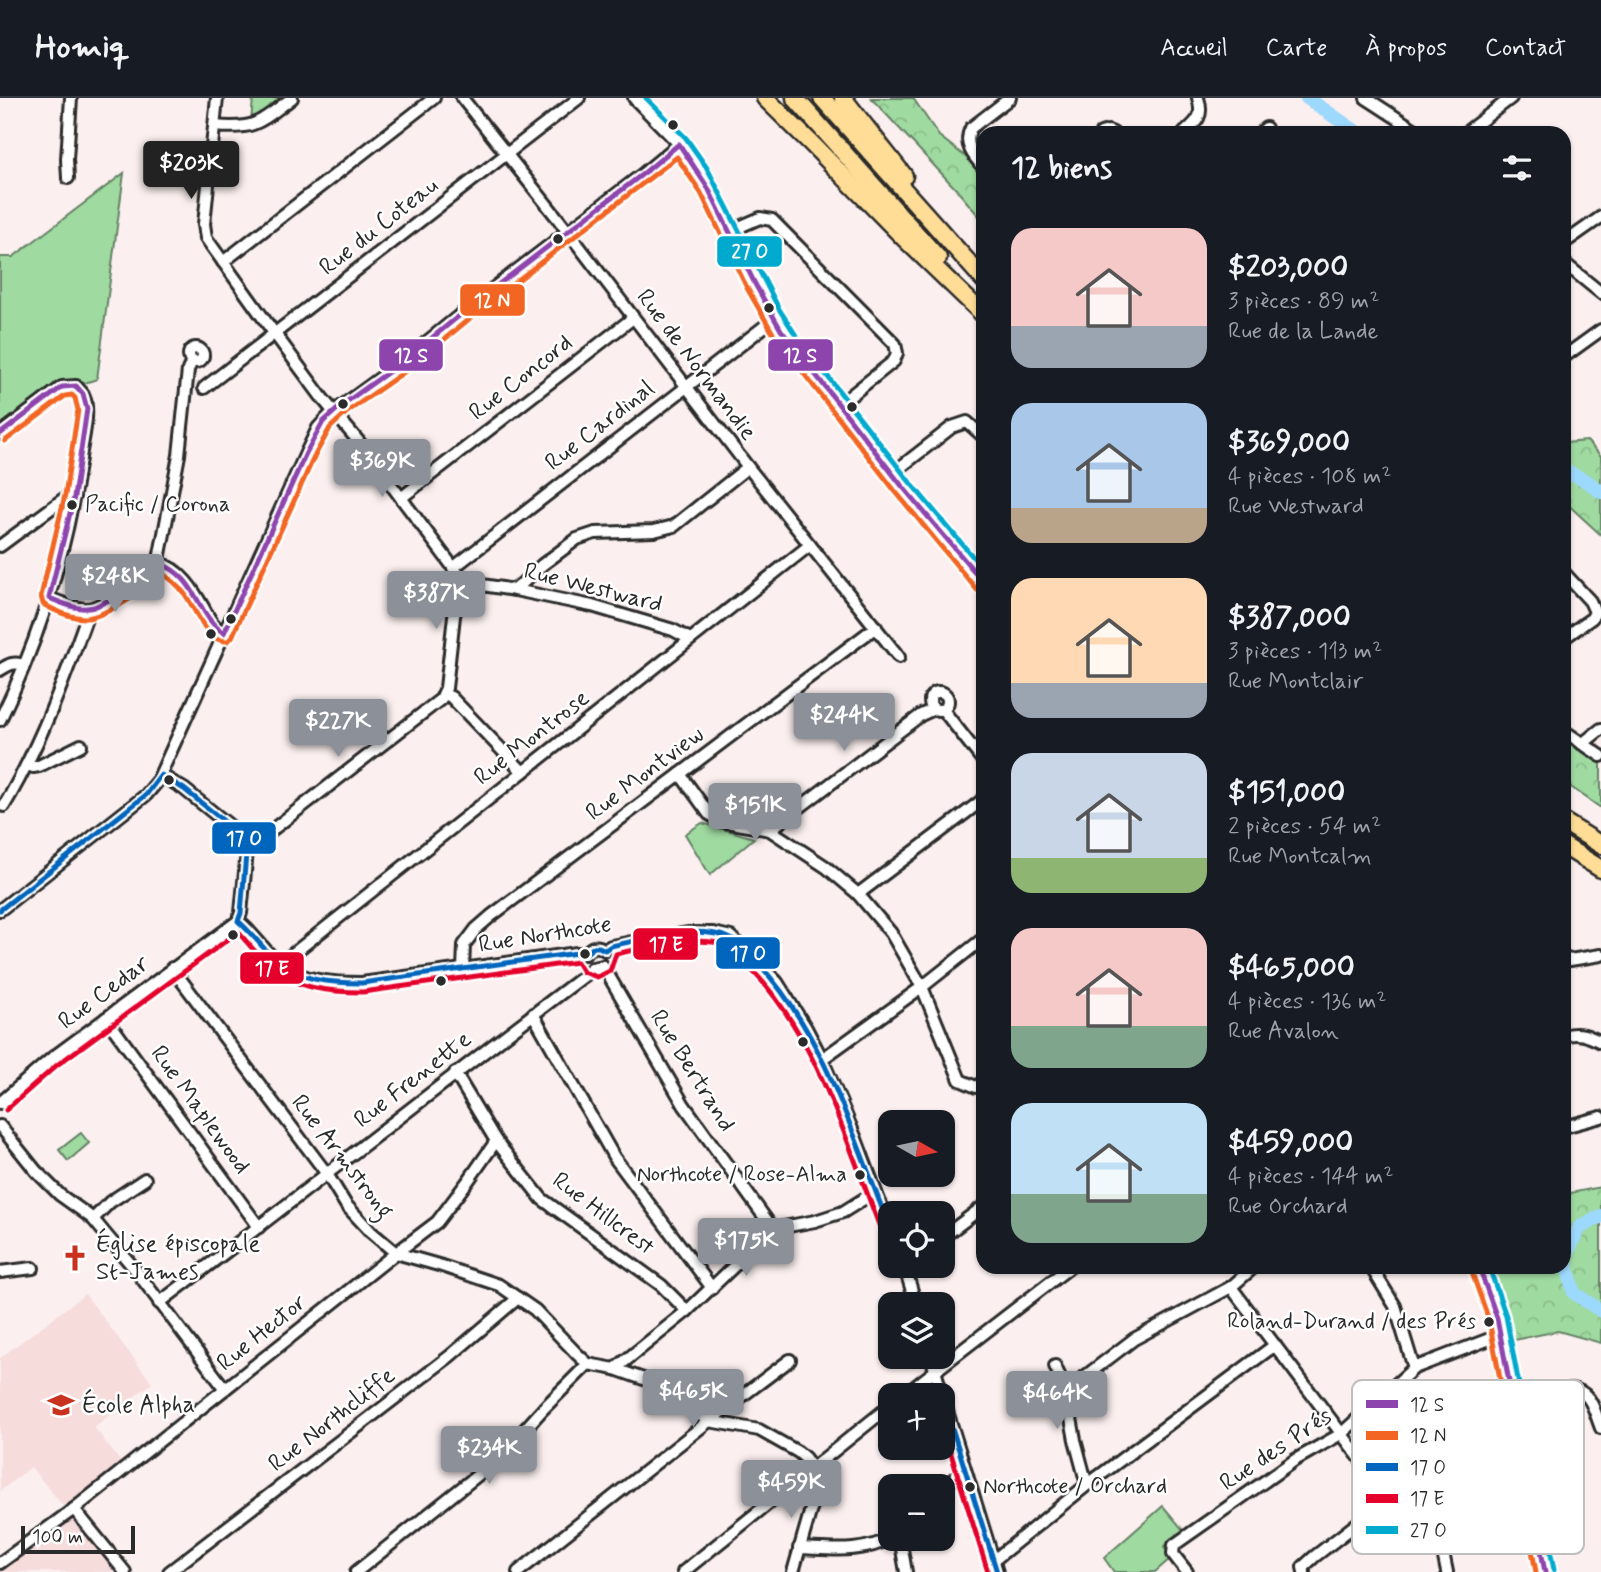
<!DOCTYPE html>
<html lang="fr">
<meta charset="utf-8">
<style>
:root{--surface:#171b24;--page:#242831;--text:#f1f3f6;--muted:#9ea1a6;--line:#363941;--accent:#8c9099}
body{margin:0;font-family:Mynerve,sans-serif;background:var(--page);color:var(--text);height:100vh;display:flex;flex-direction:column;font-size:26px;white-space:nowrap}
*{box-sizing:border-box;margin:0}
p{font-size:23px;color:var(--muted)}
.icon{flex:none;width:38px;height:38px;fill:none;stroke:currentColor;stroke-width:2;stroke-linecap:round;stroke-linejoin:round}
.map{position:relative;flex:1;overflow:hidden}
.details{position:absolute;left:976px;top:28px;width:595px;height:1148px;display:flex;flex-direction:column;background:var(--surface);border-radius:21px;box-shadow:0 2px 5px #0004}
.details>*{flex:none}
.needle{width:46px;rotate:99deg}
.controls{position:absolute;left:878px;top:1012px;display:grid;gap:14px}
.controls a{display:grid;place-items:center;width:77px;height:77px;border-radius:14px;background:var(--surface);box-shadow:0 2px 5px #0004;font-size:35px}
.scale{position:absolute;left:21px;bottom:18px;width:114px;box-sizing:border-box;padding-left:7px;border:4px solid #2b2b2b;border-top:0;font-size:19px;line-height:24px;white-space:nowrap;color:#2b2b2b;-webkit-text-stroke:5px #fff;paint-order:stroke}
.price{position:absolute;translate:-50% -60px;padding:0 16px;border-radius:7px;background:var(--accent);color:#fff;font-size:23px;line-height:46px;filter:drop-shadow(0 2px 4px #0008)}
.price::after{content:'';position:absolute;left:50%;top:42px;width:21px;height:16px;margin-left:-10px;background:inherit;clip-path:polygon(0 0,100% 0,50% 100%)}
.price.on{background:#222;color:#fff}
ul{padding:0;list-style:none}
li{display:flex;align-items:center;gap:21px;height:175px;padding:0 35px}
li span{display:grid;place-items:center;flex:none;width:196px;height:140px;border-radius:21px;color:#555}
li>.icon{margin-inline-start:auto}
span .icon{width:84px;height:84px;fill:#fffc;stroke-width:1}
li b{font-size:30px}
h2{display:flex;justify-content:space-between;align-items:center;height:84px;padding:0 35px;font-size:30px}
header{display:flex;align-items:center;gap:42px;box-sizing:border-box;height:98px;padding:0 35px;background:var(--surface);border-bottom:2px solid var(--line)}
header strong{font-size:33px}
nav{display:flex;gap:38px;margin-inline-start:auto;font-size:24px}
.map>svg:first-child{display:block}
.built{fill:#f6dcdb}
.forest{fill:url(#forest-crowns);stroke:#658266;stroke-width:2}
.park{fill:#9fdaa0;stroke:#658266;stroke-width:2}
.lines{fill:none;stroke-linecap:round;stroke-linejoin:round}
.river{stroke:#9dd8fd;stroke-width:14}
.minor-casing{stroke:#2b2b2b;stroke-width:16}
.highway-casing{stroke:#2b2b2b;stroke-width:21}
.minor{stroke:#fff;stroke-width:10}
.highway{stroke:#ffdd96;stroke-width:16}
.bus-1-casing{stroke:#fff;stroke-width:10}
.bus-2-casing{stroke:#fff;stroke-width:10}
.bus-3-casing{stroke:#fff;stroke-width:10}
.bus-4-casing{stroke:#fff;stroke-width:10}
.bus-5-casing{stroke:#fff;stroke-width:10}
.bus-1{stroke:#8e44ad;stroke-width:5}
.bus-2{stroke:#f26522;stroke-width:5}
.bus-3{stroke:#0065bd;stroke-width:5}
.bus-4{stroke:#e4002b;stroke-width:5}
.bus-5{stroke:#00a9ce;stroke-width:5}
.bus-dot{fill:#2b2b2b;stroke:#fff;stroke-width:2.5}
.labels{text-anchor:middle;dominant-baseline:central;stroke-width:5;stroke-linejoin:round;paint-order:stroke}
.bus-label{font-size:22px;fill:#2b2b2b;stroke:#fff;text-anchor:start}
.street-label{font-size:24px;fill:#2b2b2b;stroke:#fff}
.poi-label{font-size:24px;fill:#2b2b2b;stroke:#fff;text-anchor:start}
.key{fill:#fff;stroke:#bfbfbf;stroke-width:2}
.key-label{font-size:19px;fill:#2b2b2b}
.line-badge{stroke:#fff;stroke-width:2.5}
.badge-label{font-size:19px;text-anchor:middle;font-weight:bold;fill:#fff}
</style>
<header>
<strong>Homiq</strong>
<nav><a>Accueil</a><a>Carte</a><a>À propos</a><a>Contact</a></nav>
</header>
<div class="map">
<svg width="1601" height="1474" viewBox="0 0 1601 1474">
<defs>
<pattern id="forest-crowns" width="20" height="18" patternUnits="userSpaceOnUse" patternTransform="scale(1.75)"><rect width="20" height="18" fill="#9fdaa0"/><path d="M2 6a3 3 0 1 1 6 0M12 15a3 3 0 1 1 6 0" fill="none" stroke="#89bb8a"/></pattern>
</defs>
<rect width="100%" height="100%" fill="#fbefef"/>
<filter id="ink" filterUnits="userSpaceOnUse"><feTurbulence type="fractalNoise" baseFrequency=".0143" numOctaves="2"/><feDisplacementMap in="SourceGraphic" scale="14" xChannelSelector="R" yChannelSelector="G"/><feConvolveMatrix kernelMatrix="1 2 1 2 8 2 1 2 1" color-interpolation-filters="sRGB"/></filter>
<g filter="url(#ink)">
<polygon class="built" points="85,1196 152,1285 94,1329 126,1371 74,1411 122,1474 0,1474 0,1465 69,1415 31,1369 0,1393 0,1260"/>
<g class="forest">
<polygon points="871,0 913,0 939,38 980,70 983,74 983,123 955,90"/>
<polygon points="1587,343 1601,358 1601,437 1565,404 1565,345"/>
<polygon points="1565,638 1601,664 1601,710 1565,685"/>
<polygon points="1601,1089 1601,1245 1558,1233 1514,1242 1489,1176 1490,1169 1564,1169 1565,1096"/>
</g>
<g class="park">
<polygon points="253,0 286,0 251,24"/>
<polygon points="124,75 97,281 76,288 62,289 0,336 0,159 13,159"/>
<polygon points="702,725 754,740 710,777 685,736"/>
<polygon points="81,1035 89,1045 68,1063 59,1052"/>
<polygon points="1163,1408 1184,1433 1164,1449 1171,1460 1155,1474 1114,1474 1104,1460"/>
</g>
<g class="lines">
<g class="river">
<polyline points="1307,0 1358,35"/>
<polyline points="1564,372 1588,384 1601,394"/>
<polyline points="1601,1118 1579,1130 1565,1160 1574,1195 1601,1213"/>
</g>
<g class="minor-casing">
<g id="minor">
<polyline points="217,0 204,126 206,140 269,228 323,301 359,344 462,481 469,485 515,492 592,508 673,532 690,541"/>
<polyline points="462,0 559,122 748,369 899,559"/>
<polyline points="634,0 679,46 700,75 719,110 771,215 790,244 902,388 984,486"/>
<polyline points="1366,0 1420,35"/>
<path d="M215 28C256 32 260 24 292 0"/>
<polyline points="1101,35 1108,33 1113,35"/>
<path d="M1184 35C1197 24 1204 18 1198 0"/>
<polyline points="1260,35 1266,30"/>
<polyline points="1465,35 1511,0"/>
<path d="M984 70C973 58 963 46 971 30L1010 0"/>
<polyline points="68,80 67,61 71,0"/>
<polyline points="730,133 760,120 772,122 895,246 897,255 894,263 839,307"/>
<polyline points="1564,145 1601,119"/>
<polyline points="223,164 434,0"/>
<polyline points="1564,165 1601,195"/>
<circle cx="196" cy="257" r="7"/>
<polyline points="1565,258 1601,232"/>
<polyline points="204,290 579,0"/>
<path d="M0 336 62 289 76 288C78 291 81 293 83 296 91 312 82 343 80 360 67 450 40 540 0 622"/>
<polyline points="893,375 952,329 967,324 984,339"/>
<polyline points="401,400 633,220"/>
<polyline points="0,448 65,400 74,399"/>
<path d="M159 465C180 471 193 491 203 509 209 520 213 529 224 535"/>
<polyline points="453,470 774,221"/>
<polyline points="1564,475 1590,503 1595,514 1592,520 1564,540"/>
<polyline points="515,492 542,467 577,441 595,435 654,433 674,428 748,369"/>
<path d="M49 500C60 504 74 511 87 511 103 510 140 482 155 472L158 467 179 357 188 272 192 263"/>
<path d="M0 572C8 567 14 563 23 567"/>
<circle cx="939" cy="603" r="9"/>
<polyline points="444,596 451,599 523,674"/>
<polyline points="943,612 984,664"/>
<polyline points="1564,633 1601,658"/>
<polyline points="1582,646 1601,631"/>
<polyline points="27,667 33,669 39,668 81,647"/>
<polyline points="680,676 709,716 721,723 770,732 826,769 858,796 891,835 922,889 960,982 976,989 984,984"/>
<polyline points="161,677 184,691 241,737 247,744 247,753 241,815 238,823"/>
<path d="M4 708C39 649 63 585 86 521L88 511"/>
<polyline points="770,732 921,617 934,611"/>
<polyline points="247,744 257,742 268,735 441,601 446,590 454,518 463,483"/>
<polyline points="858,796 984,701"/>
<polyline points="0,812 146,697 157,684 306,355 318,330 331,316 401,265 486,196 644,75 679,46"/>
<path d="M238 823C254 835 265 855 281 867 305 884 334 885 362 885L577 855 585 856C591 848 597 846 605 852"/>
<polyline points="605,852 611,848 627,845 689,835 713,835 731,839 756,863 777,884 806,930 822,961 856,1041 891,1134"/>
<polyline points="1564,860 1570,862 1601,857"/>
<polyline points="280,866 810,447"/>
<polyline points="603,868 684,1007 773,1131"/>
<polyline points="172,870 327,1076 346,1107 371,1134 396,1155 442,1168 499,1187 535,1212 577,1256 588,1266 615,1271 652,1284 709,1323 759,1332 798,1354 805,1360 812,1370 815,1386 813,1404 793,1474"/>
<polyline points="463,872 464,847 476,831 491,818 876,529"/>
<polyline points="533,916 614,1059 712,1190"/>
<polyline points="106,920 259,1129"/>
<path d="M1564 938C1579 933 1589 938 1601 944"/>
<polyline points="822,961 922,889 984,840"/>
<polyline points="455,975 496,1043 542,1101 661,1187 687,1213"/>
<polyline points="0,1005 52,960 238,823"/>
<polyline points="0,1028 36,1073 60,1097 81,1112 93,1121 107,1138 134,1170 225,1291"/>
<polyline points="1564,1029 1601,1019"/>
<polyline points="93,1121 110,1104 145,1081"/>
<polyline points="943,1139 984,1108"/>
<polyline points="904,1167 916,1206"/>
<polyline points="1371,1169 1395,1208 1414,1270"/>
<polyline points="1479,1169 1485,1183 1497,1220 1545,1474"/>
<polyline points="0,1174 33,1170"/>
<polyline points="1231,1189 1390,1400"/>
<path d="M159 1205C303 1096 444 983 588 875L592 870 603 868"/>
<polyline points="931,1258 942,1297"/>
<polyline points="1055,1268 1066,1293 1075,1342 1087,1387"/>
<polyline points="615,1271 687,1213 773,1131 815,1123 843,1114 875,1094"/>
<polyline points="1066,1293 1134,1241 1231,1189 1254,1169"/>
<polyline points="904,1297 1070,1169"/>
<polyline points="943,1300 997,1474"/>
<path d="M1512 1303 1571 1291C1592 1293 1594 1313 1601 1330"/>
<polyline points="943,1388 965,1374"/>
<polyline points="74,1411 125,1474"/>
<polyline points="900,1440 906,1474"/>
<path d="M799 1450C831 1451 861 1456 891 1440"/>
<polyline points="994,1462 1087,1387 1275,1247"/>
<polyline points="0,1465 74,1411 396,1155 437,1124 468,1083 496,1043"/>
<polyline points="169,1474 450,1258 518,1200"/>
<polyline points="356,1474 498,1361 544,1310 588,1266"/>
<polyline points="518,1474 709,1323 790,1262"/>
<polyline points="683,1474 891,1307"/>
<polyline points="1187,1474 1173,1456 1174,1447 1295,1362 1341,1336 1414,1270 1500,1237"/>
<polyline points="1304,1474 1303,1469 1314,1459 1390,1400 1425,1388 1431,1397 1447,1474"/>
</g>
</g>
<g class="highway-casing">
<g id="highway">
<polyline points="765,0 811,45 904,140 984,217"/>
<polyline points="795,0 938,160"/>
<polyline points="822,0 984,182"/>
<polyline points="843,0 904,78"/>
<polyline points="1564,724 1601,747"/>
<polyline points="1564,748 1601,771"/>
</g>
</g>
<use href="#minor" class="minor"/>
<use href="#highway" class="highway"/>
<g class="bus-1-casing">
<g id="bus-1">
<path d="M0 336 62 289 76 288 83 296 87 311 74 399 49 500C64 506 78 513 94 509 111 502 150 481 159 465 199 480 195 516 224 535L306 355 323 324 342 307 401 265 486 196 644 75 679 46 708 90 755 186 781 232 902 388 984 485"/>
<polyline points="1479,1169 1497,1220 1545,1474"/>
</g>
</g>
<g class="bus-2-casing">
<g id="bus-2">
<path d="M5 343 65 298 72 297 75 300 78 312 65 397 41 498 43 506C55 513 71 520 86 520 105 519 150 489 163 476 171 481 178 487 184 495 195 509 206 545 228 543L232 539 314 359 330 330 347 314 407 272 491 203 677 59 701 95 747 190 774 237 895 393 977 492"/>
<polyline points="1471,1172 1489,1222 1536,1474"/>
</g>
</g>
<g class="bus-3-casing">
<g id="bus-3">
<path d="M0 812 146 697 161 677 184 691 241 737 247 744 241 815 238 823C251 834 261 848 273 860 297 883 330 885 362 885L577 855 585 856 594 849H599L605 852 611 848C645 841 693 827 727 839 738 843 747 854 756 863 825 935 854 1042 891 1133"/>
<polyline points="943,1301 997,1474"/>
</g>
</g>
<g class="bus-4-casing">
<g id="bus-4">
<path d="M6 1012 57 967 238 834C248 845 257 857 268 867 294 891 330 894 363 894L577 864 583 874 597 879 610 873 616 856C643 850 701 836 727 848 736 852 744 863 750 870 818 939 848 1049 883 1137"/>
<polyline points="943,1330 988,1474"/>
</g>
</g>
<g class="bus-5-casing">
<g id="bus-5">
<polyline points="646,0 686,40 707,70 779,211 797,239 909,383 984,472"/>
<polyline points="1489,1169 1506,1218 1554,1472"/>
</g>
</g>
<use href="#bus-1" class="bus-1"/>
<use href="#bus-2" class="bus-2"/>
<use href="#bus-3" class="bus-3"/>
<use href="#bus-4" class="bus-4"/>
<use href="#bus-5" class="bus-5"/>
</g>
</g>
<defs>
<g id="church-bare" transform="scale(2.1)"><path d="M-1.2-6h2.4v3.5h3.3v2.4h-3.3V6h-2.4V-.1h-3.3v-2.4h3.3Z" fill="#c8321e" stroke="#fff" stroke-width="2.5" paint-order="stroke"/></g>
<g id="school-bare" transform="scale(2.1)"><path d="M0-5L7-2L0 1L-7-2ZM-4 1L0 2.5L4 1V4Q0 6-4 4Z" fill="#c8321e" stroke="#fff" stroke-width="2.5" paint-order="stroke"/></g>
</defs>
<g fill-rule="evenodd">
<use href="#church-bare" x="75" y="1160"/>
<use href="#school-bare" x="61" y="1307"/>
</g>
<g class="bus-dot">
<circle cx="673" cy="27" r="6"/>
<circle cx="558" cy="141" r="6"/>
<circle cx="769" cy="210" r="6"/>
<circle cx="343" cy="306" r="6"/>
<circle cx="852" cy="309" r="6"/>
<circle cx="72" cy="407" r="6"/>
<circle cx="231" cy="521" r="6"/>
<circle cx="211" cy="536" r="6"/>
<circle cx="169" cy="682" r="6"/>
<circle cx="233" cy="837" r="6"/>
<circle cx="585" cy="856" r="6"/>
<circle cx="441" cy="883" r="6"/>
<circle cx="803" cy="944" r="6"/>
<circle cx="860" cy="1077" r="6"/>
<circle cx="1489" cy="1224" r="6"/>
<circle cx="970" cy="1389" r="6"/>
</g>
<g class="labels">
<g class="bus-label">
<text x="85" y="407">Pacific / Corona</text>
<text x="847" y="1077" text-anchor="end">Northcote / Rose-Alma</text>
<text x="1476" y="1224" text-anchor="end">Roland-Durand / des Prés</text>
<text x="983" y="1389">Northcote / Orchard</text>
</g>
<g class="street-label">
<text transform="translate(379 129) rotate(-38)">Rue du Coteau</text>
<text transform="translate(696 267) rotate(53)">Rue de Normandie</text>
<text transform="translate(521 280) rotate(-38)">Rue Concord</text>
<text transform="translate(600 328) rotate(-38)">Rue Cardinal</text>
<text transform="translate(593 490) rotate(14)">Rue Westward</text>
<text transform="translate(532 640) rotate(-38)">Rue Montrose</text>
<text transform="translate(645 676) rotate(-37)">Rue Montview</text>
<text transform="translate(545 837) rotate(-9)">Rue Northcote</text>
<text transform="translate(104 895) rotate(-37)">Rue Cedar</text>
<text transform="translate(692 973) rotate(58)">Rue Bertrand</text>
<text transform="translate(413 982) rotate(-38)">Rue Frenette</text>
<text transform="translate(200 1012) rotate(54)">Rue Maplewood</text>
<text transform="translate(342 1059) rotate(52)">Rue Armstrong</text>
<text transform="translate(603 1116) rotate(37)">Rue Hillcrest</text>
<text transform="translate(262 1235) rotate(-39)">Rue Hector</text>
<text transform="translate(332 1322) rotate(-38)">Rue Northcliffe</text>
<text transform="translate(1276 1352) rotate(-34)">Rue des Prés</text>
</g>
<g class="poi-label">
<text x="96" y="1146">Église épiscopale<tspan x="96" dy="28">St-James</tspan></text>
<text x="82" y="1307">École Alpha</text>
</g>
</g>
<rect x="1352" y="1282" width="232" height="174" rx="10" class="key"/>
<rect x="1366" y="1302" width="32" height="8" fill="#8e44ad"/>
<rect x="1366" y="1333" width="32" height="9" fill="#f26522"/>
<rect x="1366" y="1365" width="32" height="8" fill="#0065bd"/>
<rect x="1366" y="1396" width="32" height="9" fill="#e4002b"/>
<rect x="1366" y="1428" width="32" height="8" fill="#00a9ce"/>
<g class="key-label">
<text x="1410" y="1313">12 S</text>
<text x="1410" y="1344">12 N</text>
<text x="1410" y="1376">17 O</text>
<text x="1410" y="1407">17 E</text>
<text x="1410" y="1439">27 O</text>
</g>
<g class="line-badge">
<rect x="716" y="137" width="67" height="33" rx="7" fill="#00a9ce"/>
<rect x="459" y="185" width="67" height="34" rx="7" fill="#f26522"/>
<rect x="767" y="240" width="67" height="34" rx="7" fill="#8e44ad"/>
<rect x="378" y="240" width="66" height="34" rx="7" fill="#8e44ad"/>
<rect x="211" y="723" width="66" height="34" rx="7" fill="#0065bd"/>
<rect x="632" y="829" width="67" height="34" rx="7" fill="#e4002b"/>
<rect x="715" y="838" width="66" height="34" rx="7" fill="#0065bd"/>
<rect x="239" y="853" width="66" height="34" rx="7" fill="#e4002b"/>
</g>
<g class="badge-label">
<text x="750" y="160">27 O</text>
<text x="492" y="209">12 N</text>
<text x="800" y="264">12 S</text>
<text x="411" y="264">12 S</text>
<text x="244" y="747">17 O</text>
<text x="666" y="853">17 E</text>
<text x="748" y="862">17 O</text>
<text x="272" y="877">17 E</text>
</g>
</svg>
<div class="controls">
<a><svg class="needle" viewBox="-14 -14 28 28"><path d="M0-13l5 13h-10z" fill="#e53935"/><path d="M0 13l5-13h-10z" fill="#9ea1a6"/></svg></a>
<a><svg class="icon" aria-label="locate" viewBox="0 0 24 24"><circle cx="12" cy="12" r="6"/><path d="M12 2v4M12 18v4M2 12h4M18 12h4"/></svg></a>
<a><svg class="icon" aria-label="layers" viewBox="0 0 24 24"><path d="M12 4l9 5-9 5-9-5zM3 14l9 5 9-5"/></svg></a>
<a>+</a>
<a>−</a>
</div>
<div class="scale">100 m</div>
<b class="price on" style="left:191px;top:103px">$203K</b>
<b class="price" style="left:382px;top:401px">$369K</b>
<b class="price" style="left:115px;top:516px">$248K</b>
<b class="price" style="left:436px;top:533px">$387K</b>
<b class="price" style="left:844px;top:655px">$244K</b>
<b class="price" style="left:338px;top:661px">$227K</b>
<b class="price" style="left:755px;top:745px">$151K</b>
<b class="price" style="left:746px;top:1180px">$175K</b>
<b class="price" style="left:693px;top:1331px">$465K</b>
<b class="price" style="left:1057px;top:1333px">$464K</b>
<b class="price" style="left:489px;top:1388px">$234K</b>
<b class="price" style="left:791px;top:1422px">$459K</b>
<section class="details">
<h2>12 biens<svg class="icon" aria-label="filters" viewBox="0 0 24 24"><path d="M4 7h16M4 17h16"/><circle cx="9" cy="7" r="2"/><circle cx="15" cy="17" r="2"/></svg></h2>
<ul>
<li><span style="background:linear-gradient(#f6c9c9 70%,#9aa5b1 0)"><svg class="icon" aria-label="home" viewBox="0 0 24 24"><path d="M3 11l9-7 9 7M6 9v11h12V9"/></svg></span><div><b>$203,000</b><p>3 pièces · 89 m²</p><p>Rue de la Lande</p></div></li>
<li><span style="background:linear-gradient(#a9c7e8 75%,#b9a48a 0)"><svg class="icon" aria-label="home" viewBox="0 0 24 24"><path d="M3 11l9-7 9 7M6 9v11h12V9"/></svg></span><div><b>$369,000</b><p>4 pièces · 108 m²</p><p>Rue Westward</p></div></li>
<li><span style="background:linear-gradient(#ffd9b3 75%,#9aa5b1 0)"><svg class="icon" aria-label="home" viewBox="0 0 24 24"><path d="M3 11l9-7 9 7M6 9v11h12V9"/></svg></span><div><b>$387,000</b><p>3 pièces · 113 m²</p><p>Rue Montclair</p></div></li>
<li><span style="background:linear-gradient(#c9d6e8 75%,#8fb573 0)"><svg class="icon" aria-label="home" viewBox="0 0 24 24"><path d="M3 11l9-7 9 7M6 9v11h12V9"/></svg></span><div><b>$151,000</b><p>2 pièces · 54 m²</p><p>Rue Montcalm</p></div></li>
<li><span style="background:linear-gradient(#f6c9c9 70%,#7fa58c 0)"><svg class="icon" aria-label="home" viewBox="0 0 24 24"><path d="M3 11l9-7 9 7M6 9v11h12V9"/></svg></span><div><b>$465,000</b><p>4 pièces · 136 m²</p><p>Rue Avalon</p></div></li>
<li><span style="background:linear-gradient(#bfe0f5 65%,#7fa58c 0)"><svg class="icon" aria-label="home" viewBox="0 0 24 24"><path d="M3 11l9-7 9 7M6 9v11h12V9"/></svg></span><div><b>$459,000</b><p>4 pièces · 144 m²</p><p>Rue Orchard</p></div></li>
</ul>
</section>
</div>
